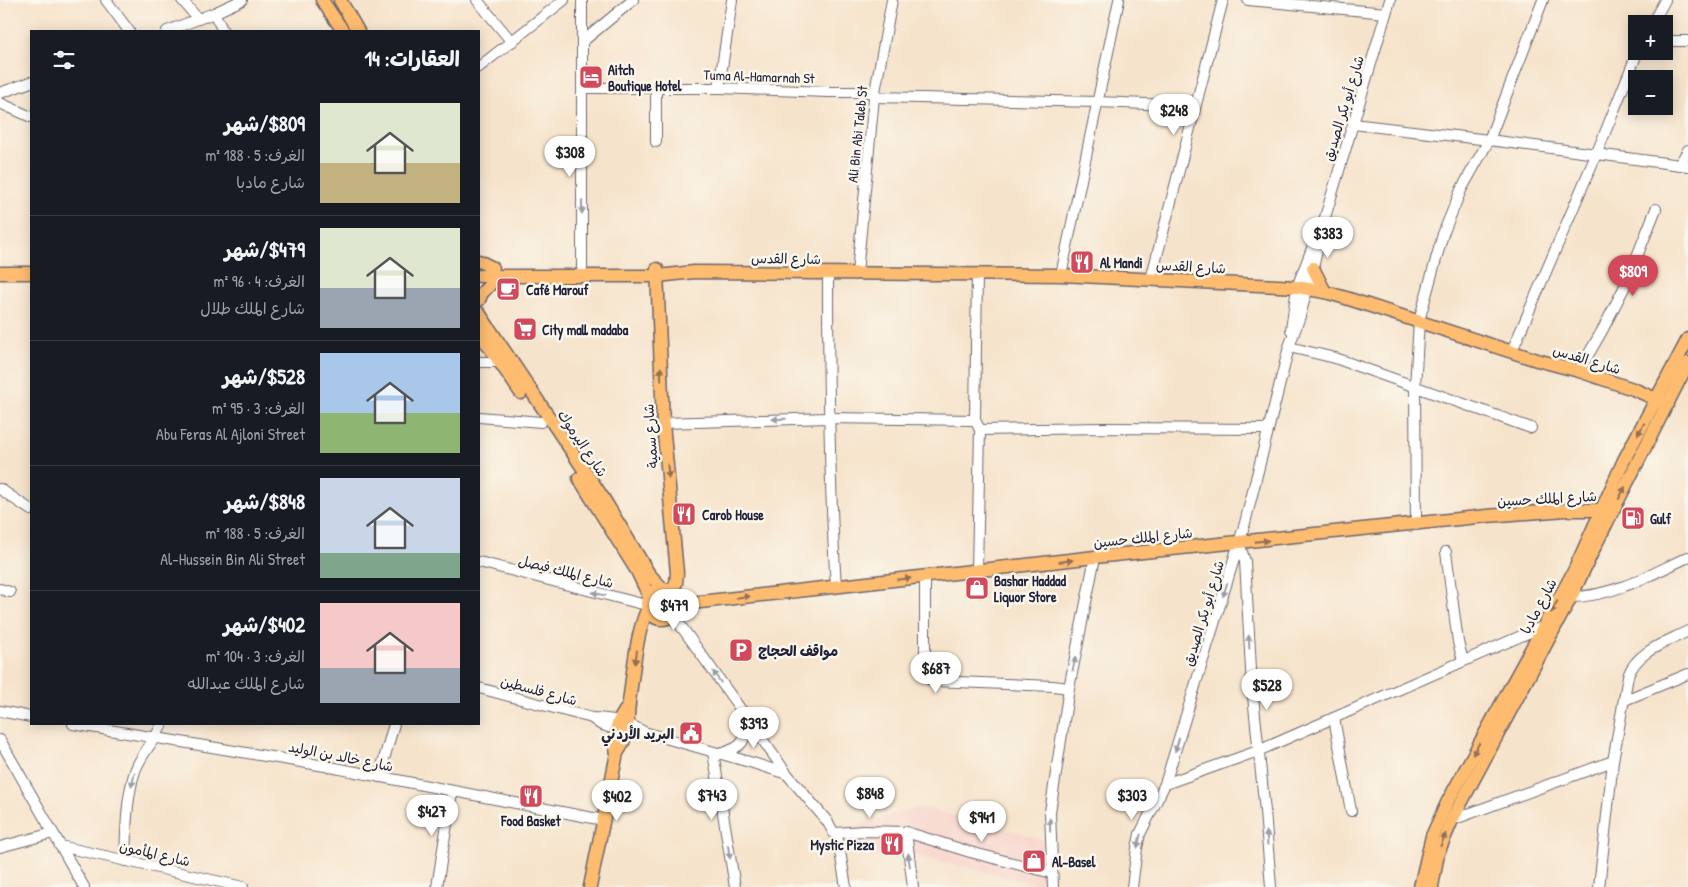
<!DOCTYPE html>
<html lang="ar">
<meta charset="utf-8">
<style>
:root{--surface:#171b24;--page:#20242c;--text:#f1f3f6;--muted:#9ea1a6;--line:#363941;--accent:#d1495b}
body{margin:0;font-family:"Patrick Hand","Playpen Sans Arabic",sans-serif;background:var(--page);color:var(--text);direction:rtl;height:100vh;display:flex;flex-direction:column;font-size:19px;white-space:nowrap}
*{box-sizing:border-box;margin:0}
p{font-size:16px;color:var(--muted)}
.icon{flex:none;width:28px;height:28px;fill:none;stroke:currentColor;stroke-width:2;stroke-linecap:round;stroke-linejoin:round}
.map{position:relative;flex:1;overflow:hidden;direction:ltr}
.side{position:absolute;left:30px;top:30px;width:450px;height:695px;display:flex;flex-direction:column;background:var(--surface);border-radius:0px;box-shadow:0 2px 12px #0003;direction:rtl}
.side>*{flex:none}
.tools{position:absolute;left:1628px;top:15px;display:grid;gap:10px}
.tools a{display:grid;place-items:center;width:45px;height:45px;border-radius:0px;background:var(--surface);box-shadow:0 2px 12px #0003;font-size:25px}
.price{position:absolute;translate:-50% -42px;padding:0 11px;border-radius:18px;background:#fff;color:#222;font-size:16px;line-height:32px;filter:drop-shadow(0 1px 2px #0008)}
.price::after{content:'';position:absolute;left:50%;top:30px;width:15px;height:11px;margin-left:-8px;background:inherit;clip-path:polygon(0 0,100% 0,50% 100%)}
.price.current{background:var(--accent);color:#fff}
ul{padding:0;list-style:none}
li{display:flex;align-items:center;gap:15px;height:125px;padding:0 20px}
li+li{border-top:1px solid var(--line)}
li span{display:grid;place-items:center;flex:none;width:140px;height:100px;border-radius:0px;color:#555}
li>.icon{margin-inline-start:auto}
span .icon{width:60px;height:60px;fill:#fffc;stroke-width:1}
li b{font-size:21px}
h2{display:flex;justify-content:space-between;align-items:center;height:60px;padding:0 20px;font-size:21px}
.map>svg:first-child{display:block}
.built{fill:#f7d1c8}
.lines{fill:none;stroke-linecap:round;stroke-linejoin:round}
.minor-casing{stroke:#6c666d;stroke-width:12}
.major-casing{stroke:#6c666d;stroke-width:15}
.minor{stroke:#fff;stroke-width:10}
.major{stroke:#fdbc70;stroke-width:12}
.oneway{fill:#9c9ca7}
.oneway2{fill:#906f56}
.labels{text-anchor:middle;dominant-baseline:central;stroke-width:5;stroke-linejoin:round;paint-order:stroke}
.poi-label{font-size:14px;font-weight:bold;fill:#22223b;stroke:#fbf7ec;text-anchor:start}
.street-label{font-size:14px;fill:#22223b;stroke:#fbf7ec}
</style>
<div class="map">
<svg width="1688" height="887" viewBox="0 0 1688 887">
<rect width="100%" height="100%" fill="#fbf7ec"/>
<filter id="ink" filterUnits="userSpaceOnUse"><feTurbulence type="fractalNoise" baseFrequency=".02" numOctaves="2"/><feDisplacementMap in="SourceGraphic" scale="10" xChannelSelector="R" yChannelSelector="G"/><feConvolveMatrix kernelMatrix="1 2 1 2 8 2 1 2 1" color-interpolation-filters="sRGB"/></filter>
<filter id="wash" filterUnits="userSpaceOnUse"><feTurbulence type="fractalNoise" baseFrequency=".0096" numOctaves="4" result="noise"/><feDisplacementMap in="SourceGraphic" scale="20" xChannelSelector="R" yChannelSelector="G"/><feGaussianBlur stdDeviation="1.12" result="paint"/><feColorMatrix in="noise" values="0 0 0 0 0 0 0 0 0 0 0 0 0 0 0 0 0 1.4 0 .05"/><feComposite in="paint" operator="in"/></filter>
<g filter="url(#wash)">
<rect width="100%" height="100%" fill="#f6e3cb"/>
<polygon class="built" points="921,807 1046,840 1046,886 916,856 839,856 832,832"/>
</g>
<g filter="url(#ink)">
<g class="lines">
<g class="minor-casing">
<g id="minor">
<polyline points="106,0 129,31"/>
<polyline points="182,0 198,19"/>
<polyline points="477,0 512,42"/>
<polyline points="582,0 582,268"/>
<polyline points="1248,0 1386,13"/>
<polyline points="214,13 223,31"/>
<polyline points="1652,24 1665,0"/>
<polyline points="167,31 214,13 242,0"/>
<polyline points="1664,41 1688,41"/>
<polyline points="582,42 633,0"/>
<polyline points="479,67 564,0"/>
<polyline points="583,88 719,88 827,92 875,92"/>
<polyline points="719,88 732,0"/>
<polyline points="656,89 656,142"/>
<polyline points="0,93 31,82"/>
<polyline points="874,97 1098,102 1195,106"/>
<polyline points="0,103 31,117"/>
<polyline points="1353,124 1489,140 1688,166"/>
<polyline points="1680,164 1688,150"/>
<polyline points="857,273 874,97 892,0"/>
<path d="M828 274C828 378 829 482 836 586"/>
<polyline points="977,274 975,420 980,430 977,570"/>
<polyline points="1061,275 1119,0"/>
<polyline points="1151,279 1223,0"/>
<polyline points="1291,330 1297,287 1318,233"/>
<polyline points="1289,347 1335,358 1531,428"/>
<polyline points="1512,351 1596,155 1638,51"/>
<polyline points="479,362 499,362"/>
<polyline points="1579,371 1603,329 1625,286 1656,209"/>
<polyline points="479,417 541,422"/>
<polyline points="663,423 828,418 975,420"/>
<polyline points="980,430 1103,428 1268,429"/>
<polyline points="0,489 31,510"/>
<polyline points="1416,525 1415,387 1419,321 1443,234 1461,190 1489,140 1543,0"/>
<polyline points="1239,543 1245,561 1252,687 1265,811 1271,887"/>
<polyline points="1446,552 1458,642 1463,661"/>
<polyline points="479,562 646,605"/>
<polyline points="925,577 925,672 928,678 933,681 1053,686 1069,688"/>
<polyline points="0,589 10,592"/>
<path d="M1571 597C1612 597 1652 574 1688 557"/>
<polyline points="673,615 787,774 827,821 838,840 846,887"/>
<path d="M479 688 592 718C611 718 628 722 644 732L753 763 787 774"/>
<polyline points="1625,700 1688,674"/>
<polyline points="0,711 31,717"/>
<polyline points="1334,718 1351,811"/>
<polyline points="593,719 600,724 623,732"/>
<polyline points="73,724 325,766 603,820"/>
<polyline points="0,740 84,887"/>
<polyline points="713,752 735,887"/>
<path d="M720 754C743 747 747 742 746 718"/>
<polyline points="379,777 394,724"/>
<polyline points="1165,784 1258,751 1544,626"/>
<polyline points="1452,820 1613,761"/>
<polyline points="906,832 913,887"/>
<polyline points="836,833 863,831 906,832 970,852 1052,873"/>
<polyline points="60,846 243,887"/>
<polyline points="0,847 53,833"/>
<path d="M125 861C126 832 126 799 135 771 141 754 155 741 162 724"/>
<polyline points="437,887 452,792"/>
<polyline points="1053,887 1050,812 1069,688 1095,557"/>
<polyline points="1132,887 1137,848 1140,834 1165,784 1245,523 1289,347 1300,316 1313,268 1323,224 1390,0"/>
<path d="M1599 887 1613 761 1628 676C1637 651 1665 643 1688 631"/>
</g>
</g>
<g class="major-casing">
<g id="major">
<polyline points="322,0 343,31"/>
<polyline points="340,0 358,31"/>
<polyline points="479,261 493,268"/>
<polyline points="1313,268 1325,292"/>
<polyline points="657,269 663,423 677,573 676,583 671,592"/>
<polyline points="0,273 31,273"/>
<polyline points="479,276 658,276 694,272 1061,275 1297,287 1325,292 1346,298 1537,360 1579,371 1633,389 1668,404"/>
<polyline points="479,300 482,293 498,276"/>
<polyline points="479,313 603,498 649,574 663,589"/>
<polyline points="479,332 521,393"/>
<polyline points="579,478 637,571 649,596"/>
<circle cx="662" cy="604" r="15"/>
<polyline points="677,606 700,602 1095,557 1487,516 1566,510 1613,510"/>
<path d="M617 753C611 734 618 720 629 705"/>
<path d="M590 887 617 753C630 734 627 722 629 702 633 675 636 634 647 610"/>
<polyline points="1420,887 1432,836 1447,803 1574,571 1624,460 1688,339"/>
<polyline points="1432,887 1438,853 1452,820 1571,597 1596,544 1688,363"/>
</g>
</g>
<use href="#minor" class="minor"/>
<use href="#major" class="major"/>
</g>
<defs><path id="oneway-solid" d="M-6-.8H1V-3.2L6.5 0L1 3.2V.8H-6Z" transform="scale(1.25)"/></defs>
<g class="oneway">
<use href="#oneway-solid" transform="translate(582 207) rotate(90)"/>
<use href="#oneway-solid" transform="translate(779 419) rotate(178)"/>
<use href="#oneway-solid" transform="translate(1225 590) rotate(107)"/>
<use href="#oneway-solid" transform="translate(599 594) rotate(-166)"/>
<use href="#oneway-solid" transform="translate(1249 642) rotate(-93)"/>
<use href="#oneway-solid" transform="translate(1074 664) rotate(-78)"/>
<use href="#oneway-solid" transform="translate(717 677) rotate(-124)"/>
<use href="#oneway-solid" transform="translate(1177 745) rotate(107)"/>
<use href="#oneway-solid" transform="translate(133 780) rotate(103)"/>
<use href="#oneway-solid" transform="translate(1050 825) rotate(-92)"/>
<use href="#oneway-solid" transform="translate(1267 838) rotate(-94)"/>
<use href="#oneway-solid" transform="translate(1139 841) rotate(104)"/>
<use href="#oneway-solid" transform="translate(729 852) rotate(81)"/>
<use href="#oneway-solid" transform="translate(909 860) rotate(-97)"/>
</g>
<g class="oneway2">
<use href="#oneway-solid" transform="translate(661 374) rotate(-92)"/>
<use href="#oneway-solid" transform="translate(1641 429) rotate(119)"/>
<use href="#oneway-solid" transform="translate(668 471) rotate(85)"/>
<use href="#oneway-solid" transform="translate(1622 493) rotate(-62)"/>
<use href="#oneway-solid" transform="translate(1262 541) rotate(-6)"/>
<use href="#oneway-solid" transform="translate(1066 561) rotate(-7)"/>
<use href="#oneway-solid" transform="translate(904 579) rotate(-6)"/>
<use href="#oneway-solid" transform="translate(743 597) rotate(-6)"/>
<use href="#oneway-solid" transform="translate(1554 607) rotate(119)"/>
<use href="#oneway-solid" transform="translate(636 657) rotate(99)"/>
<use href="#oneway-solid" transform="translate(1476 749) rotate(119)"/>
<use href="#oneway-solid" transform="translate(1443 840) rotate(-68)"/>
</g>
</g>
<defs>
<g id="hotel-square" transform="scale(1.25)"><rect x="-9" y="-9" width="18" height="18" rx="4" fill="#d1495b" stroke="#fbf7ec"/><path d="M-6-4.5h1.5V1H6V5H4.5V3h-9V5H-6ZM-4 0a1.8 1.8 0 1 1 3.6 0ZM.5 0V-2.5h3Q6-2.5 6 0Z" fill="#fff"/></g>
<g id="restaurant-square" transform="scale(1.25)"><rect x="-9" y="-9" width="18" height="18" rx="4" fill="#d1495b" stroke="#fbf7ec"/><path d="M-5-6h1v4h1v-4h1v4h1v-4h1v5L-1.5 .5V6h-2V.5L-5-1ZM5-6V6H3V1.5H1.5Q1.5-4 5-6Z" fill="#fff"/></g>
<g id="cafe-square" transform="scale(1.25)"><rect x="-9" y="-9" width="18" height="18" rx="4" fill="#d1495b" stroke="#fbf7ec"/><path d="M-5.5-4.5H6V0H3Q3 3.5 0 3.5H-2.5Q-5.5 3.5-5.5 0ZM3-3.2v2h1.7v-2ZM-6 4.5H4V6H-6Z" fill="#fff"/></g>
<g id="supermarket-square" transform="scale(1.25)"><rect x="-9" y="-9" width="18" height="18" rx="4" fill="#d1495b" stroke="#fbf7ec"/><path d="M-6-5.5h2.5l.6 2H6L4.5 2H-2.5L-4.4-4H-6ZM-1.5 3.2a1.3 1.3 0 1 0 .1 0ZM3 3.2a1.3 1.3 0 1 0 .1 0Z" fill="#fff"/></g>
<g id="fuel-square" transform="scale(1.25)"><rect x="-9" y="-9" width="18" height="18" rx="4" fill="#d1495b" stroke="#fbf7ec"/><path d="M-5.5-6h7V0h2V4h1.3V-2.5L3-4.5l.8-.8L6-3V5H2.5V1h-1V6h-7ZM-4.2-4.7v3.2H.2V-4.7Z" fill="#fff"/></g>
<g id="shop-square" transform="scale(1.25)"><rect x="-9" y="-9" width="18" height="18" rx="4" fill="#d1495b" stroke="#fbf7ec"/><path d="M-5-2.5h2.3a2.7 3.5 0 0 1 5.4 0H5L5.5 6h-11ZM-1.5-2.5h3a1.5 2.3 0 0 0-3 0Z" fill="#fff"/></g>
<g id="parking-square" transform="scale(1.25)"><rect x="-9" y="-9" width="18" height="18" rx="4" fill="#d1495b" stroke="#fbf7ec"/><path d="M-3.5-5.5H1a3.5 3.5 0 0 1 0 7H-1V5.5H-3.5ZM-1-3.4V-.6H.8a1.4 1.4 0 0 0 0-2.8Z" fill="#fff"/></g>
<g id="civic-square" transform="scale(1.25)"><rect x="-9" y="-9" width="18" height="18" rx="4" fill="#d1495b" stroke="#fbf7ec"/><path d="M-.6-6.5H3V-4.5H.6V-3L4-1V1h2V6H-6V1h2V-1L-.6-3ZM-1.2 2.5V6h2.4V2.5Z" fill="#fff"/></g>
</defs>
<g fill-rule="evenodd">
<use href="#hotel-square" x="591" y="77"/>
<use href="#restaurant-square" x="1082" y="262"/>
<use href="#cafe-square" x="508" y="289"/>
<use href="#supermarket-square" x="525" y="329"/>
<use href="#restaurant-square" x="684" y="514"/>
<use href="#fuel-square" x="1633" y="518"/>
<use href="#shop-square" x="977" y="588"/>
<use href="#parking-square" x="741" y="650"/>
<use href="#civic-square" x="691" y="733"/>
<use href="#restaurant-square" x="531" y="796"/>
<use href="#restaurant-square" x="892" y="844"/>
<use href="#shop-square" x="1034" y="861"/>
</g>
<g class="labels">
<g class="poi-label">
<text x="608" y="69">Aitch<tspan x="608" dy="16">Boutique Hotel</tspan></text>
<text x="1100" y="262">Al Mandi</text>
<text x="526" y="289">Café Marouf</text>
<text x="542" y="329">City mall madaba</text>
<text x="702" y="514">Carob House</text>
<text x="1650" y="518">Gulf</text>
<text x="994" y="580">Bashar Haddad<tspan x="994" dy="16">Liquor Store</tspan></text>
<text x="758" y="650">مواقف الحجاج</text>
<text x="674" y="733" text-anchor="end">البريد الأردني</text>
<text x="531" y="820" text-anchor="middle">Food Basket</text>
<text x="874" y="844" text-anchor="end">Mystic Pizza</text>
<text x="1052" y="861">Al-Basel</text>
</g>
<g class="street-label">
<text transform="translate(759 76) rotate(2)">Tuma Al-Hamarnah St</text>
<text transform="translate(1343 108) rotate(-73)">شارع أبو بكر الصديق</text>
<text transform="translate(857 134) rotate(-84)">Ali Bin Abi Taleb St</text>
<text transform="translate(786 258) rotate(1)">شارع القدس</text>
<text transform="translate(1191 266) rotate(3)">شارع القدس</text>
<text transform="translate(1587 359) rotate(17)">شارع القدس</text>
<text transform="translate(650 436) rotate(-94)">شارع سمية</text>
<text transform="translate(583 443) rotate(56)">شارع اليرموك</text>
<text transform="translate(1547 498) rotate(-3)">شارع الملك حسين</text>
<text transform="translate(1143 537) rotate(-6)">شارع الملك حسين</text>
<text transform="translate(566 571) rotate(14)">شارع الملك فيصل</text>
<text transform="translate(1538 606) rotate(-62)">شارع مادبا</text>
<text transform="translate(1203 613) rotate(-73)">شارع أبو بكر الصديق</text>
<text transform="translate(539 690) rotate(15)">شارع فلسطين</text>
<text transform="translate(341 756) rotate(11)">شارع خالد بن الوليد</text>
<text transform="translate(155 853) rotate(13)">شارع المأمون</text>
</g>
</g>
</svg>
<div class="tools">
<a>+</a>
<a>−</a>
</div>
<b class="price" style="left:1174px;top:136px">$248</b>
<b class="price" style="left:570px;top:178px">$308</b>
<b class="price" style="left:1328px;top:259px">$383</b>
<b class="price current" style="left:1633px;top:297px">$809</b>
<b class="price" style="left:674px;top:631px">$479</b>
<b class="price" style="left:936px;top:694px">$687</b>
<b class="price" style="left:1267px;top:711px">$528</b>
<b class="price" style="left:754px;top:749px">$393</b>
<b class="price" style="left:870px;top:819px">$848</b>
<b class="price" style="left:712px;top:821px">$743</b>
<b class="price" style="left:1132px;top:821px">$303</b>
<b class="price" style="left:617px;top:822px">$402</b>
<b class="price" style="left:432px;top:837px">$427</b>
<b class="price" style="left:982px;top:843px">$941</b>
<section class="side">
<h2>العقارات: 14<svg class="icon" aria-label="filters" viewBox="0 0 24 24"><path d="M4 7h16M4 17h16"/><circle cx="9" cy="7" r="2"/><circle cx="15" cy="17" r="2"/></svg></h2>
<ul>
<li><span style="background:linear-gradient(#dfe7d0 60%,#c2b280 0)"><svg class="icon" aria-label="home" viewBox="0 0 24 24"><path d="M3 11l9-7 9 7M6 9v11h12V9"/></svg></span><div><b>$809/شهر</b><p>الغرف: 5 · 188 m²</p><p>شارع مادبا</p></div></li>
<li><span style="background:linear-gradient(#dfe7d0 60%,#9aa5b1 0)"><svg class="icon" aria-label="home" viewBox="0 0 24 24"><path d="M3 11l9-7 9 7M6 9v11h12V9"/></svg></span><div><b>$479/شهر</b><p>الغرف: 4 · 96 m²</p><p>شارع الملك طلال</p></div></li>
<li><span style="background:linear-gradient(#a9c7e8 60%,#8fb573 0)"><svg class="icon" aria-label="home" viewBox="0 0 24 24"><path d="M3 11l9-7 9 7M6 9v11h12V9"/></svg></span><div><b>$528/شهر</b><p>الغرف: 3 · 95 m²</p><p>Abu Feras Al Ajloni Street</p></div></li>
<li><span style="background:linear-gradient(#c9d6e8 75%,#7fa58c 0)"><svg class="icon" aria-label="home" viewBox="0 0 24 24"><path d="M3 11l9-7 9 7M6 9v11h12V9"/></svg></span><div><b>$848/شهر</b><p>الغرف: 5 · 188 m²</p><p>Al-Hussein Bin Ali Street</p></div></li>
<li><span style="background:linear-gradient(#f6c9c9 65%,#9aa5b1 0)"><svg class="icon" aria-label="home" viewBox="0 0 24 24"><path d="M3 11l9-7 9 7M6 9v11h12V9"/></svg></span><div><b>$402/شهر</b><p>الغرف: 3 · 104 m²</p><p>شارع الملك عبدالله</p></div></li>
</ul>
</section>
</div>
